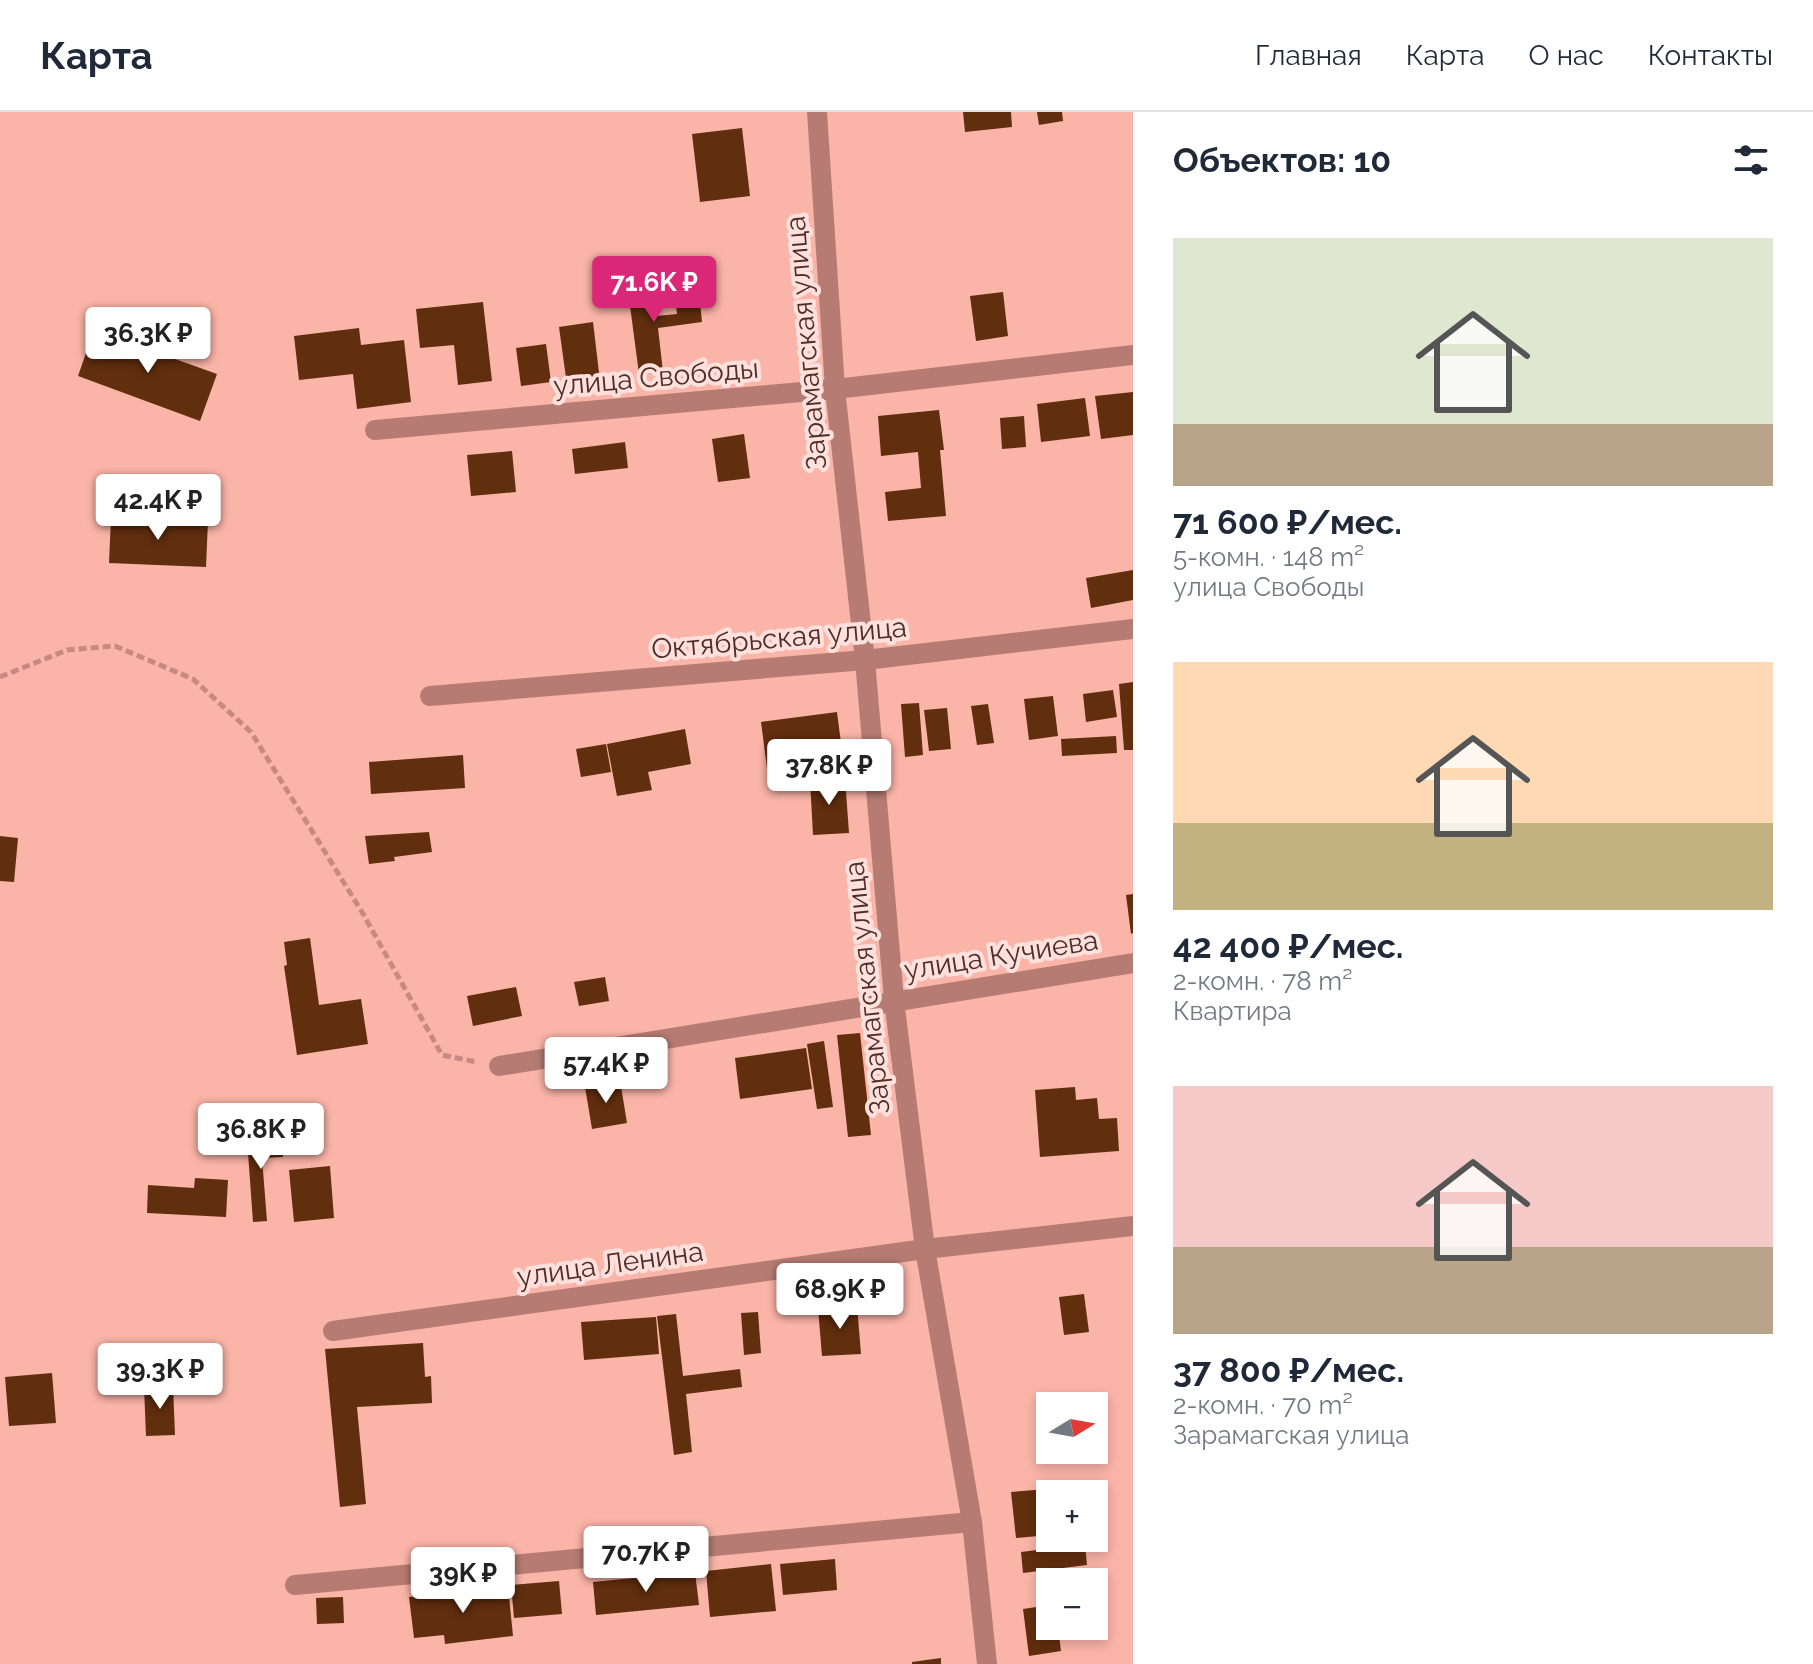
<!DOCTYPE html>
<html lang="ru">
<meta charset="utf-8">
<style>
:root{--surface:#fff;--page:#f6f6f7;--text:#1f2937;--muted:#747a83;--line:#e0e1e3;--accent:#db2777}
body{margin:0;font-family:Raleway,sans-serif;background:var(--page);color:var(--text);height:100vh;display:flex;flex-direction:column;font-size:30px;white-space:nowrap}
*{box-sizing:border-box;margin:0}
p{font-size:26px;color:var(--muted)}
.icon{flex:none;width:44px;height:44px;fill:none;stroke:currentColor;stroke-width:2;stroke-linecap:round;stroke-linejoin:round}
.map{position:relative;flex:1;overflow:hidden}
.drawer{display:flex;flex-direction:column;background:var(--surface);width:680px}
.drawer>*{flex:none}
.needle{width:52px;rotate:79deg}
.tools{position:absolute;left:1036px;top:1280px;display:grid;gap:16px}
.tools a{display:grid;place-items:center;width:72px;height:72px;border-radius:0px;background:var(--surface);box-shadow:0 4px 12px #0003;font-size:40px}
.price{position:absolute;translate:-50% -68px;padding:0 18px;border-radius:8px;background:#fff;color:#222;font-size:26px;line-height:52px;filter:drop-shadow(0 2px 4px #0008)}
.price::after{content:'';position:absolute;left:50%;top:48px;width:24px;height:18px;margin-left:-12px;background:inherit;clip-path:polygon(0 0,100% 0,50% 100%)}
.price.current{background:var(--accent);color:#fff}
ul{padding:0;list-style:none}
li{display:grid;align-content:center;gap:16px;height:424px;padding:0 40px}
li span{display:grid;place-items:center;height:248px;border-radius:0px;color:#555}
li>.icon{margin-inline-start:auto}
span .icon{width:144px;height:144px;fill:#fffc;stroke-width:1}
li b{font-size:34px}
h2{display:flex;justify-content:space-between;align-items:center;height:96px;padding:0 40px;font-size:34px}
header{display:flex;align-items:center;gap:48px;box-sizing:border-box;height:112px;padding:0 40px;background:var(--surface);border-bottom:2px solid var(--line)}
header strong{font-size:38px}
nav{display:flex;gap:44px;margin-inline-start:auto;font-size:28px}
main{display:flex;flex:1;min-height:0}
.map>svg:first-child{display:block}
.building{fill:#612e0e}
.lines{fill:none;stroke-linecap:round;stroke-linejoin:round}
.path{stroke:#c68a80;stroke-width:5;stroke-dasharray:8 4;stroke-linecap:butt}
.minor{stroke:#b67c73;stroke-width:20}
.labels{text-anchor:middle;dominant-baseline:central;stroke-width:8;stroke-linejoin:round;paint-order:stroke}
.street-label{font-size:28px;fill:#512d28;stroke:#fee1dd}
</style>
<header>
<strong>Карта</strong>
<nav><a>Главная</a><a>Карта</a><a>О нас</a><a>Контакты</a></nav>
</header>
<main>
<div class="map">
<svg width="1133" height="1552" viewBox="0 0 1133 1552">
<rect width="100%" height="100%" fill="#fbb4a8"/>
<g class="building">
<polygon points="963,0 1011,0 1012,15 965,20"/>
<polygon points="1037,0 1062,0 1063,9 1039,13"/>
<polygon points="742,16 750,84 700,90 692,22"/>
<polygon points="652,168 656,204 677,202 676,193 700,190 702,210 658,216 663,260 639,262 627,171"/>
<polygon points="1003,180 1008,224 976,229 970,184"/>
<polygon points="483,190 492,269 458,273 454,233 420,236 416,197"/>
<polygon points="593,210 600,269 567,273 559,215"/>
<polygon points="359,216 361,233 404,228 411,290 357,297 353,262 299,268 294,224"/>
<polygon points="94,218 217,262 200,309 78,264"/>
<polygon points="546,232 551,270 521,274 516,236"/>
<polygon points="1133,280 1133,323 1101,327 1095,284"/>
<polygon points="1085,286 1090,324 1041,330 1037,292"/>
<polygon points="939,298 944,338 940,338 946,404 888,409 885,380 921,376 918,340 881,344 878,304"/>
<polygon points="1024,304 1026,335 1002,337 1000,306"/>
<polygon points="744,322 750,366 718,370 712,327"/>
<polygon points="625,330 628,356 575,362 572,337"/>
<polygon points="512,339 516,380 471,384 467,343"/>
<polygon points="111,405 208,409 206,455 109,451"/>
<polygon points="1133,458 1133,488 1091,496 1086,466"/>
<polygon points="1133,570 1133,638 1124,638 1119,572"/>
<polygon points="1113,578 1117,605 1086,610 1083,582"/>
<polygon points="1053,584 1058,624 1029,628 1024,587"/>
<polygon points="919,591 923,643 905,645 901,592"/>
<polygon points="988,592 994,631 977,633 971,594"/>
<polygon points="947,596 951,637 929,639 924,598"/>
<polygon points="837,600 845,662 769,671 761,610"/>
<polygon points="685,617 691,652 648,660 652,678 617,684 607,632"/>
<polygon points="1116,624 1117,641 1062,644 1061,627"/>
<polygon points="606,632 611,660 581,665 576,637"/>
<polygon points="463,643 465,676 371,682 369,650"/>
<polygon points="845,666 849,721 813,723 810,668"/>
<polygon points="429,720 432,740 394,745 395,749 369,752 365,724"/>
<polygon points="0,724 18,726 14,770 0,769"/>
<polygon points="1133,782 1133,821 1131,822 1126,783"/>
<polygon points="310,826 319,893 361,887 368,932 297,943 284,854 287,853 284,830"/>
<polygon points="605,865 609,889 579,894 574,870"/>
<polygon points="516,875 522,904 473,914 467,884"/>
<polygon points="860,921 871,1023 848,1025 837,923"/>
<polygon points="824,929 833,995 817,997 807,932"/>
<polygon points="806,936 812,977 740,987 735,946"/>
<polygon points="620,968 627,1011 592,1017 585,975"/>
<polygon points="1075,975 1076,988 1097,986 1099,1007 1117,1006 1119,1039 1040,1045 1035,978"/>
<polygon points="281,1024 283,1045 262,1046 267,1109 253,1110 247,1027"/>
<polygon points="330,1054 334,1106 294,1110 289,1058"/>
<polygon points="195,1066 228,1068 226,1105 147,1101 148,1073 194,1076"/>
<polygon points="1084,1182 1089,1220 1064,1223 1059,1185"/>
<polygon points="857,1193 861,1242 822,1244 818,1196"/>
<polygon points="758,1200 761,1241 744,1243 741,1201"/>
<polygon points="676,1202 683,1264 740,1257 742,1275 686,1282 692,1340 674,1343 657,1204"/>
<polygon points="656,1205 659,1242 584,1248 581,1210"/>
<polygon points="423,1231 425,1265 431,1264 432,1291 357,1295 366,1392 340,1395 325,1237"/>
<polygon points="52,1261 56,1311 9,1314 5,1265"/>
<polygon points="173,1274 175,1323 146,1324 144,1275"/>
<polygon points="1073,1375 1074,1382 1050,1382 1050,1423 1016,1426 1011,1380"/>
<polygon points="1085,1432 1087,1453 1023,1461 1021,1440"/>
<polygon points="835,1447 837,1478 783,1483 780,1452"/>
<polygon points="771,1452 776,1499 710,1505 706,1459"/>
<polygon points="695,1460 699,1493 596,1503 593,1470"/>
<polygon points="559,1469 562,1502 514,1506 511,1473"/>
<polygon points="508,1474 513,1524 445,1532 444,1523 414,1526 409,1485"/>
<polygon points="343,1485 344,1511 317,1512 316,1486"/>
<polygon points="1050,1493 1050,1514 1058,1514 1061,1539 1029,1544 1023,1497"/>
<polygon points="941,1546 941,1552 912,1552 912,1550"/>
</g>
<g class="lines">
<polyline class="path" points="0,565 67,538 115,534 193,567 251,620 362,800 442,943 477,950"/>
<g class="minor">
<polyline points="817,0 835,277 865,548 894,888 925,1137 972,1410 987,1552"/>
<polyline points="375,318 835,277 1133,243"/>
<polyline points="430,584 865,548 1133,517"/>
<polyline points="499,954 1133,851"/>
<polyline points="333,1219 925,1137 1133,1114"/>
<polyline points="295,1473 972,1410"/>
</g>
</g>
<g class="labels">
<g class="street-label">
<text transform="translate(806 231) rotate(-95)">Зарамагская улица</text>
<text transform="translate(656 265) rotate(-5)">улица Свободы</text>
<text transform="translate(779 526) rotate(-5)">Октябрьская улица</text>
<text transform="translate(1001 843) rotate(-9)">улица Кучиева</text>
<text transform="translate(867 876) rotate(-96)">Зарамагская улица</text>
<text transform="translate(610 1152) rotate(-8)">улица Ленина</text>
</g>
</g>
</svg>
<div class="tools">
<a><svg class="needle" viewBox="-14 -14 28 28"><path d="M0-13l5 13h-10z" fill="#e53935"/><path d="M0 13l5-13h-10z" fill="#747a83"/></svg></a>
<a>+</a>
<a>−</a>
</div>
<b class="price current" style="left:654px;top:212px">71.6K ₽</b>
<b class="price" style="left:148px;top:263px">36.3K ₽</b>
<b class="price" style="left:158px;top:430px">42.4K ₽</b>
<b class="price" style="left:829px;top:695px">37.8K ₽</b>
<b class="price" style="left:606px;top:993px">57.4K ₽</b>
<b class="price" style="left:261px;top:1059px">36.8K ₽</b>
<b class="price" style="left:840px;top:1219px">68.9K ₽</b>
<b class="price" style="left:160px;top:1299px">39.3K ₽</b>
<b class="price" style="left:646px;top:1482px">70.7K ₽</b>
<b class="price" style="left:463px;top:1503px">39K ₽</b>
</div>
<section class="drawer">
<h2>Объектов: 10<svg class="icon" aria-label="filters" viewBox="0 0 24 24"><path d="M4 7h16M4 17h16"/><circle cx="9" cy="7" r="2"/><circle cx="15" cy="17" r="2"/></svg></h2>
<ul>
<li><span style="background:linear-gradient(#dfe7d0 75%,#b9a48a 0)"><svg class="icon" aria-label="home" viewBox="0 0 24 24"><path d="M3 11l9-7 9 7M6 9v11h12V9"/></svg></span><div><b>71 600 ₽/мес.</b><p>5-комн. · 148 m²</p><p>улица Свободы</p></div></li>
<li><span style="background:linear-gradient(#ffd9b3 65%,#c2b280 0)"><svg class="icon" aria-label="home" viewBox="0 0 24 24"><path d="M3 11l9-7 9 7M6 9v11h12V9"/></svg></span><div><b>42 400 ₽/мес.</b><p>2-комн. · 78 m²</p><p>Квартира</p></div></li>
<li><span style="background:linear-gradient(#f6c9c9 65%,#b9a48a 0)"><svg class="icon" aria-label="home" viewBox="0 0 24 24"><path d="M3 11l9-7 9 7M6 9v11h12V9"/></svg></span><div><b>37 800 ₽/мес.</b><p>2-комн. · 70 m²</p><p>Зарамагская улица</p></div></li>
</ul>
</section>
</main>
